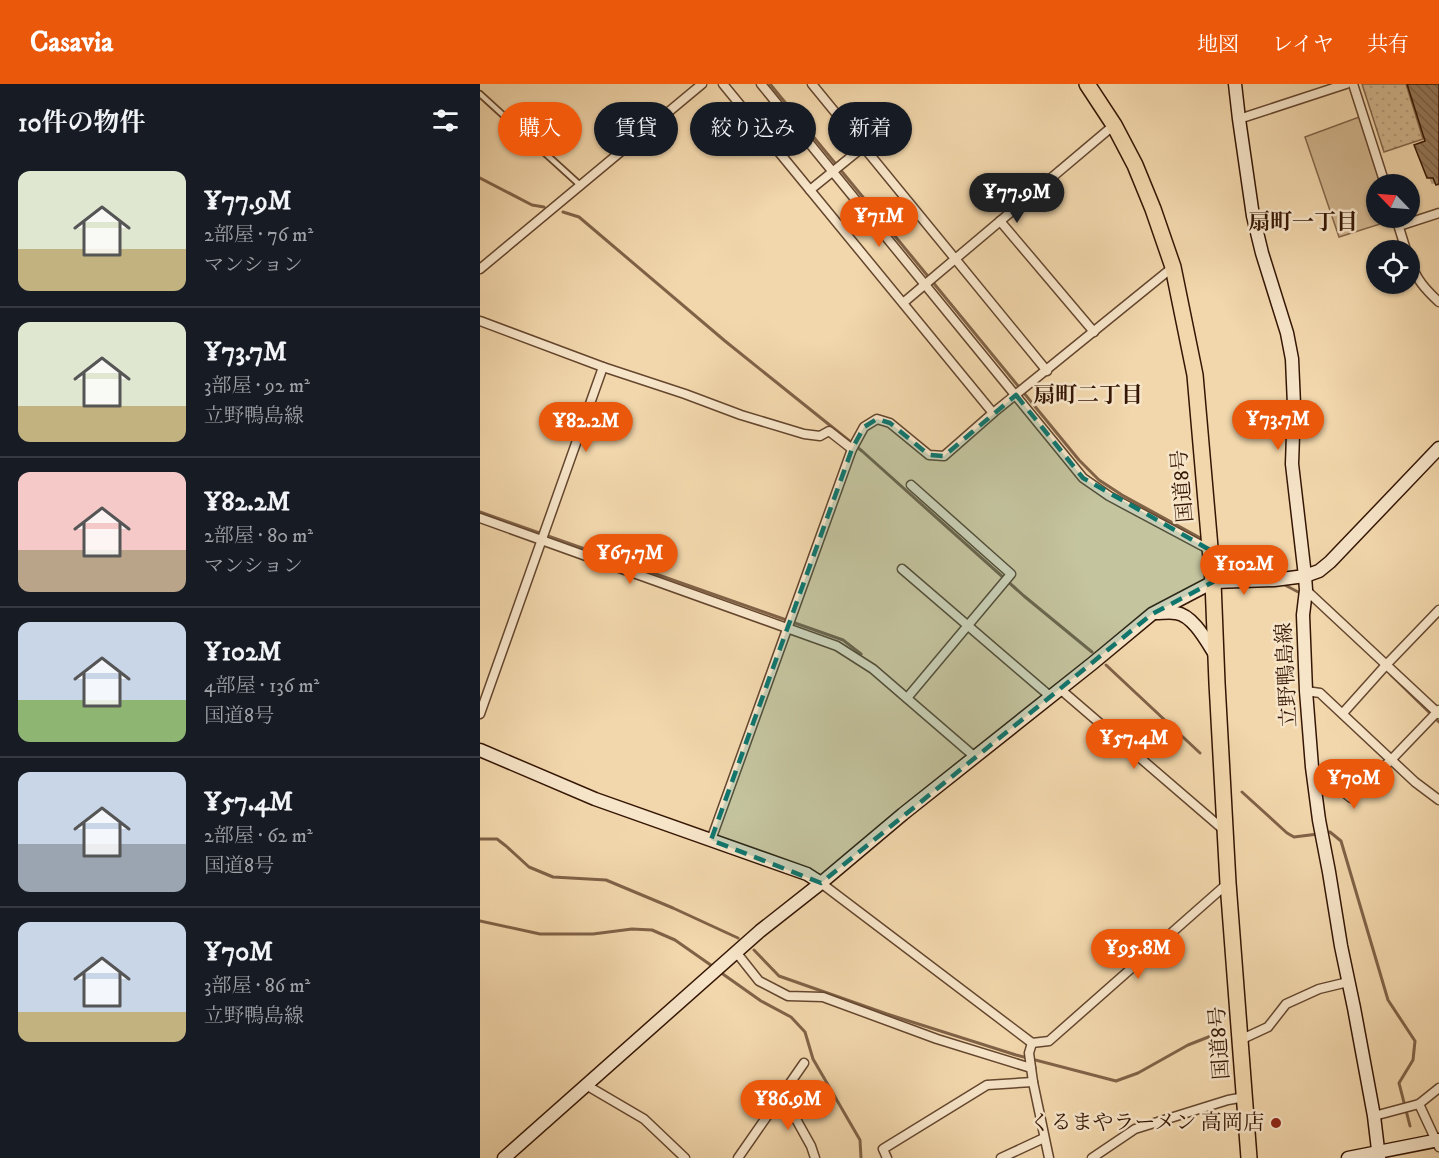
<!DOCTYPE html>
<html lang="ja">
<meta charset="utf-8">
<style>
:root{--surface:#171b24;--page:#242831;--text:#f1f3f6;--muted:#9ea1a6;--line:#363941;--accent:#ea580c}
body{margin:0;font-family:"IM FELL DW Pica","Noto Serif JP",serif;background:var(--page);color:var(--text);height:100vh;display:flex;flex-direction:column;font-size:22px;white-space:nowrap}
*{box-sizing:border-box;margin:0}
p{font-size:20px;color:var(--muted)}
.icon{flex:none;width:33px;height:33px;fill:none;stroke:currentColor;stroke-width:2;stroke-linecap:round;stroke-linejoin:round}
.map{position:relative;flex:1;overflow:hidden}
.details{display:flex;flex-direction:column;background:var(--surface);width:480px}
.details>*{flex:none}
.banner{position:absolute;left:18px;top:18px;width:570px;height:54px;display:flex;gap:12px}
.needle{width:39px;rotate:295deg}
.fabs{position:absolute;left:886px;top:90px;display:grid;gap:12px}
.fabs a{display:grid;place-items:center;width:54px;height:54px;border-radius:50%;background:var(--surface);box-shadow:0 2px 4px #0004;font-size:30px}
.price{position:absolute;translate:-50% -51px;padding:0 14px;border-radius:21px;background:var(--accent);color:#fff;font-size:20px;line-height:39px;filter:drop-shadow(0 2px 3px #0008)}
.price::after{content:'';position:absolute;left:50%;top:36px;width:18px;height:14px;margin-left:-9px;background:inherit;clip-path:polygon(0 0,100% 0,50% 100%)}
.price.on{background:#222;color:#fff}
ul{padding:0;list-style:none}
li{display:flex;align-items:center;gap:18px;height:150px;padding:0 18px}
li+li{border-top:2px solid var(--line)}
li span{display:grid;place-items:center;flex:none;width:168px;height:120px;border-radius:12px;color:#555}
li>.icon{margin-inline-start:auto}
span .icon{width:72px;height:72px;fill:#fffc;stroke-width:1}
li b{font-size:26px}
h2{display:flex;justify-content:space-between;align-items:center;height:72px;padding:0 18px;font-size:26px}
.chip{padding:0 21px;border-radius:27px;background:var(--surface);box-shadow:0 2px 4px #0004;font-size:21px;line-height:54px}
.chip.on{background:var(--accent);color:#fff}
header{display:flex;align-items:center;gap:36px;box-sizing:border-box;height:84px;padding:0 30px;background:var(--accent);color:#fff}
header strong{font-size:28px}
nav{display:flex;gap:33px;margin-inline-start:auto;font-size:21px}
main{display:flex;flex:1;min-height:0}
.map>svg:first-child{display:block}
.grass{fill:url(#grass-dots);stroke:#84664a;stroke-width:1.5}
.garden{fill:#d2b68f;stroke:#84664a;stroke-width:1.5}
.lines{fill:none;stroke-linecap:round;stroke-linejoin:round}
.stream{stroke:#806247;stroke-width:3}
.building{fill:url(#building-back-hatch);stroke:#351604;stroke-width:1.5;filter:url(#shadow)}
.lane-casing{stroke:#64462e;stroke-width:8}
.street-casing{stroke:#64462e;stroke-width:11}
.secondary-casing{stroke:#351604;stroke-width:15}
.highway-casing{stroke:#351604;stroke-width:18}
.lane{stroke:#f7e5c9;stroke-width:4.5}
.street{stroke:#f7e5c9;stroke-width:8}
.secondary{stroke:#f7e5c9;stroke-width:12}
.highway{stroke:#f2d7ac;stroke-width:15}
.marked{fill:#0f766e;fill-opacity:0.2;stroke:#0f766e;stroke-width:4.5;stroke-dasharray:12 8;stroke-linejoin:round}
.poi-dot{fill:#8f2418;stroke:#f7e5c9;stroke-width:2}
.labels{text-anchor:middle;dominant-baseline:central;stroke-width:5;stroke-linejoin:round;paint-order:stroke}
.street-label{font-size:21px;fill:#351604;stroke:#f7e5c9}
.poi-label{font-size:21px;fill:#351604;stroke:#f7e5c9;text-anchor:end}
.neighbourhood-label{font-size:22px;font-weight:bold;fill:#351604;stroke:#f7e5c9}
</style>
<header>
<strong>Casavia</strong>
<nav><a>地図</a><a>レイヤ</a><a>共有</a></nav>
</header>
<main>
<section class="details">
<h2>10件の物件<svg class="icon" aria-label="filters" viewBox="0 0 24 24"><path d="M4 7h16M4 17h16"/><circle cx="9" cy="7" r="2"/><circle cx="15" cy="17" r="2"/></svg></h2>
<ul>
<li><span style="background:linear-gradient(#dfe7d0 65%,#c2b280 0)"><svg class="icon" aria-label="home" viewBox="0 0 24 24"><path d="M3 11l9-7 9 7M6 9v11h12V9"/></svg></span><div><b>¥77.9M</b><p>2部屋 · 76 m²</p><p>マンション</p></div></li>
<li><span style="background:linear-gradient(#dfe7d0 70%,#c2b280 0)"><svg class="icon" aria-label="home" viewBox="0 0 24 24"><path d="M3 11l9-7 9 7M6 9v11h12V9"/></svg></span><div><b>¥73.7M</b><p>3部屋 · 92 m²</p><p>立野鴨島線</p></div></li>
<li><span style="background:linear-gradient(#f6c9c9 65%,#b9a48a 0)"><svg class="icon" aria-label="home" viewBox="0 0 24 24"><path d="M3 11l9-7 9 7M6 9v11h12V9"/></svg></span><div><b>¥82.2M</b><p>2部屋 · 80 m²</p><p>マンション</p></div></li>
<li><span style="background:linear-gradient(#c9d6e8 65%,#8fb573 0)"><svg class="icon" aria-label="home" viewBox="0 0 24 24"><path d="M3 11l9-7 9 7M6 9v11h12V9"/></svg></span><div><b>¥102M</b><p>4部屋 · 136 m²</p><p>国道8号</p></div></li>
<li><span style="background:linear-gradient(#c9d6e8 60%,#9aa5b1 0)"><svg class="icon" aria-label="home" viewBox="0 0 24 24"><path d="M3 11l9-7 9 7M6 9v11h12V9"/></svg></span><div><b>¥57.4M</b><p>2部屋 · 62 m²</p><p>国道8号</p></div></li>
<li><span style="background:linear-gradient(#c9d6e8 75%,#c2b280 0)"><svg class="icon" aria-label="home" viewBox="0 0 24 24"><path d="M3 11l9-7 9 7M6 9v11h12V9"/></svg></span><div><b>¥70M</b><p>3部屋 · 86 m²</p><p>立野鴨島線</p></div></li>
</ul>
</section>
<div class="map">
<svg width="959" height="1074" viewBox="0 0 959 1074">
<defs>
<pattern id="grass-dots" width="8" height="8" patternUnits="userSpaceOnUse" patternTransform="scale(1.5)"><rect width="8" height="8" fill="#d2b68f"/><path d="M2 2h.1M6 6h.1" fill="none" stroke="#b59c7a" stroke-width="1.8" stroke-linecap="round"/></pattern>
<pattern id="building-back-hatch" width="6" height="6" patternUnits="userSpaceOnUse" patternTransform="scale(1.5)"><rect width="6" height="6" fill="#977a5b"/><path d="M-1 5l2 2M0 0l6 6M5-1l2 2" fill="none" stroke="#7c6349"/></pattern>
<filter id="shadow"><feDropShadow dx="5" dy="5" stdDeviation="0" flood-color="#0004"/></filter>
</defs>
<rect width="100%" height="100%" fill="#f2d7ac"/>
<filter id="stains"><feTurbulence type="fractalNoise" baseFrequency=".00333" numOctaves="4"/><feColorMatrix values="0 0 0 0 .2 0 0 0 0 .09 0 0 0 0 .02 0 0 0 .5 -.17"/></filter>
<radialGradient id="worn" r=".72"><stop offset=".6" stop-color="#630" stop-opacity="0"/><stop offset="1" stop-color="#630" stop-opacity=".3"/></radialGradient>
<polygon class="grass" points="882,0 926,0 943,55 904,68"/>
<polygon class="garden" points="882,32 905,100 897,100 897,134 916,134 916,135 859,153 825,53"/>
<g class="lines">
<g class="stream">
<polyline points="290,0 599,376 619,396 642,411 724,456"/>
<polyline points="0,94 52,121 64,123"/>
<polyline points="83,128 99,133 245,257 382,367 544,512 612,568"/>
<polyline points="0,428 363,556 381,570"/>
<polyline points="735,462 787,491"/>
<polyline points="801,499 822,510"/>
<polyline points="626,581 720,669"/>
<polyline points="911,591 959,638"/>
<polyline points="762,708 807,749 814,753 838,750"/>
<polyline points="845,749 850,748 861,757 908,916 935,957 933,976 919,999 930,1042"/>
<polyline points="0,755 17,755 26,762 49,783 73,793 126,796 193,824 258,854"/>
<polyline points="0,837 60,850 113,850 152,845 172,846 195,856 235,884"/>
<polyline points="274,866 299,892 407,930 536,971 636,997 658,989 708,961 736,950"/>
<polyline points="240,888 281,917 311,933 325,948 333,975 380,1056 381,1074"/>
</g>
</g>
<polygon class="building" points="927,0 959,0 959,100 956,101 953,94 947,94 934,61 945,57"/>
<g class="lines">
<g class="lane-casing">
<polyline id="lane" points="0,10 100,101"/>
</g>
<g class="street-casing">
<g id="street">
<polyline points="243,0 513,329"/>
<polyline points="281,0 603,394 629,412 730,466"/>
<polyline points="332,0 567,287"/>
<polyline points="873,0 905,100"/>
<polyline points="759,35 866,0"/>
<polyline points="330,106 383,63"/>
<polyline points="916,134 926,166"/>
<polyline points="520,137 614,248"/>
<polyline points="919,142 959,129"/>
<path d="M930 178C937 196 945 205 959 218"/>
<polyline points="0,185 222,0"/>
<polyline points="423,219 634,41"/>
<polyline points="0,237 123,283 205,310 261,331 324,350 340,352 349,347 372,365"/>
<polyline points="0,434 357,562 393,585 495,673"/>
<polyline points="422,485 571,613"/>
<polyline points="826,506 959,630"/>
<polyline points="580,605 745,747"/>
<polyline points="826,607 840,609 935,698 959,716"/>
<polyline points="427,614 531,490 431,401"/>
<polyline points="863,629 906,581 959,526"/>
<polyline points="0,630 123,283"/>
<polyline points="832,683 871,714 911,676 959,626"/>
<polyline points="231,756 372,365 384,343 397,335 410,339 449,371 464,372 513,329 693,183"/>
<polyline points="341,799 552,959 569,957 748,799"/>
<polyline points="256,868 279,897 308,912 343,913 457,955 551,984"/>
<polyline points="760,956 788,943 806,920 839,905 868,898"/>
<polyline points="552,959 549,969 553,998 569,1074"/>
<polyline points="106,1001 164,1035 205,1074"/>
<polyline points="302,1010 331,1062 335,1074"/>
<polyline points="939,1020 959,1063"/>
<polyline points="894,1032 939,1020 959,1004"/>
<polyline points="258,1074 324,979"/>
<polyline points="407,1074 403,1065 507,1001 553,998"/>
<polyline points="521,1074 564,1054"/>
<polyline points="612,1074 655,1045 748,1016 765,1013"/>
</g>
</g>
<g class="secondary-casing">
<g id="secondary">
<polyline points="755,0 759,35 773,132 782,169 807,249 812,275 814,321 812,380 825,492 826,506 823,531 826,607 832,683 839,736 849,788 861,862 874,924 894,1032 899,1074"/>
<path d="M676 529C682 529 690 528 696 529 713 531 727 558 736 572"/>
<polyline points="0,666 115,715 327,790 341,799"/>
<polyline points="24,1074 280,847 341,799 423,730 613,579 672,530 733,498 794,496 825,492 839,487 850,478 959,364"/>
<polyline points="868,1074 959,1056"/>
</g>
</g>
<g class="highway-casing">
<polyline id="highway" points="607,0 634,41 655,81 673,125 693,183 715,291 733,498 737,599 748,799 769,1074"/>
</g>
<use href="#lane" class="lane"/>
<use href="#street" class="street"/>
<use href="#secondary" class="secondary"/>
<use href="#highway" class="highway"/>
</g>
<path class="marked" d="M536 311 603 394 730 466 733 498 672 530 341 799 231 756 372 365 384 343 397 335 410 339 449 371 464 372Z"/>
<circle class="poi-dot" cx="796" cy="1039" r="6"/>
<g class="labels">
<g class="street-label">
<text transform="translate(703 402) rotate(-95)">国道8号</text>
<text transform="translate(807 591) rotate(-93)">立野鴨島線</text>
<text transform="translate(740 959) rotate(-94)">国道8号</text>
</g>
<g class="poi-label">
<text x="784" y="1039">くるまやラーメン 高岡店</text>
</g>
<g class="neighbourhood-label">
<text x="823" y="138">扇町一丁目</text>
<text x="608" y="311">扇町二丁目</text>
</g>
</g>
<rect width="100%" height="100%" filter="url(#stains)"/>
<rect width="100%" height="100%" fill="url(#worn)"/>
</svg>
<div class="fabs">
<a><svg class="needle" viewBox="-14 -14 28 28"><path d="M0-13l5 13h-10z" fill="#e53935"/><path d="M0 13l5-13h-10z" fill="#9ea1a6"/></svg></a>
<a><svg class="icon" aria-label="locate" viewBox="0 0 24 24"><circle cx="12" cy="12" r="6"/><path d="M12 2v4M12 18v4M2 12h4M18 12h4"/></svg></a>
</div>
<b class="price on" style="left:537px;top:140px">¥77.9M</b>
<b class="price" style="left:399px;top:164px">¥71M</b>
<b class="price" style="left:798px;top:367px">¥73.7M</b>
<b class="price" style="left:106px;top:369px">¥82.2M</b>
<b class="price" style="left:150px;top:501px">¥67.7M</b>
<b class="price" style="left:764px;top:512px">¥102M</b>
<b class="price" style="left:654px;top:686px">¥57.4M</b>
<b class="price" style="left:874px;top:726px">¥70M</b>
<b class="price" style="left:658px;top:896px">¥95.8M</b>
<b class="price" style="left:308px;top:1047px">¥86.9M</b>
<div class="banner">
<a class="chip on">購入</a>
<a class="chip">賃貸</a>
<a class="chip">絞り込み</a>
<a class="chip">新着</a>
</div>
</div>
</main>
